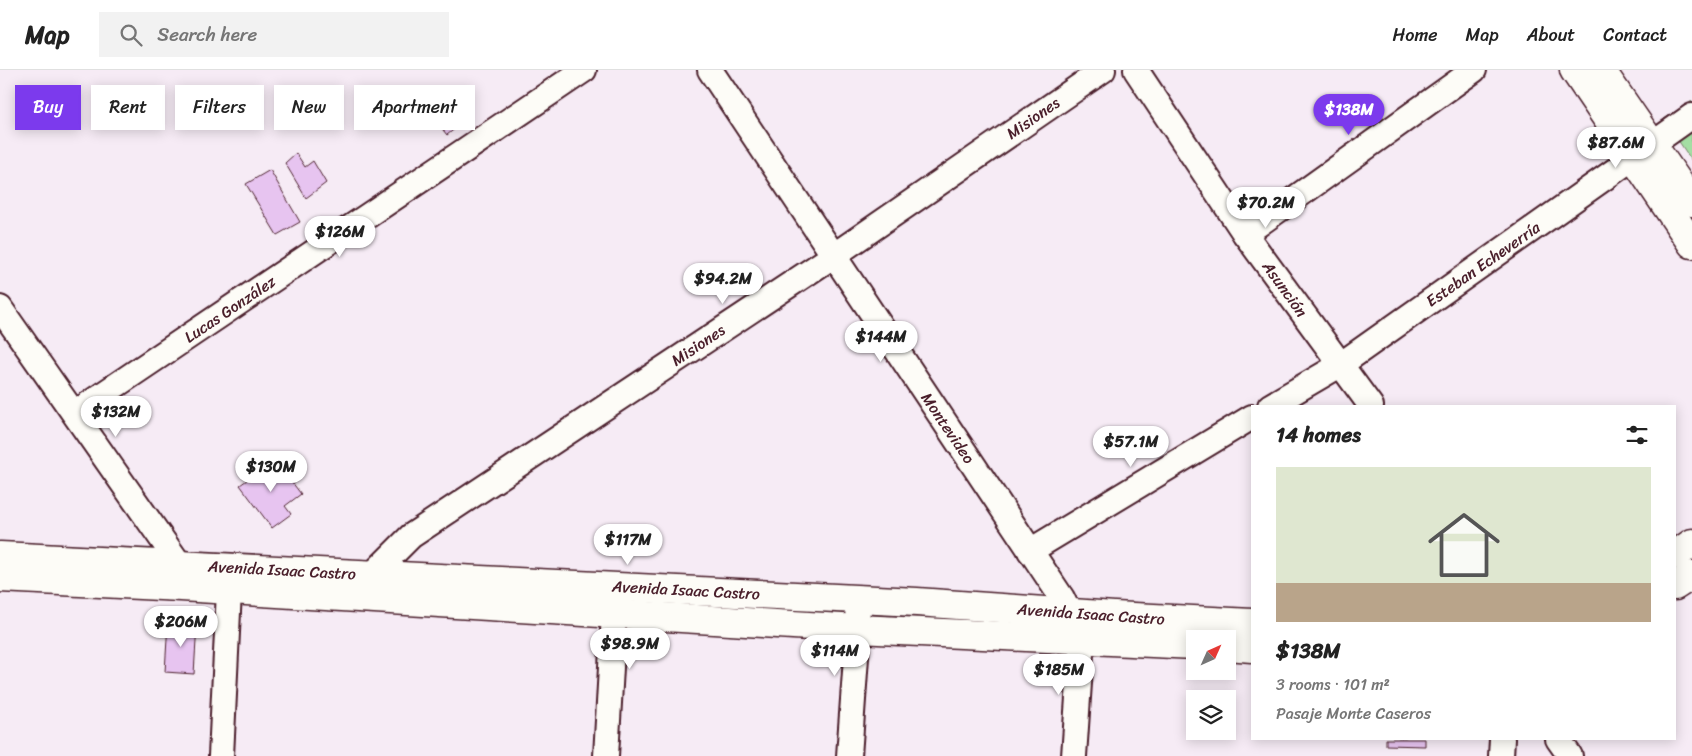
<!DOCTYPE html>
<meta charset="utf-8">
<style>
:root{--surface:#fff;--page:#f2f2f2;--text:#222;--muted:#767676;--line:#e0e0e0;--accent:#7c3aed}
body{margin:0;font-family:Sriracha,sans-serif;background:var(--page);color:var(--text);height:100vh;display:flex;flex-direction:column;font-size:19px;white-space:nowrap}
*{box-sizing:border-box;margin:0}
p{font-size:16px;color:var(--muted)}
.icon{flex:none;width:28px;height:28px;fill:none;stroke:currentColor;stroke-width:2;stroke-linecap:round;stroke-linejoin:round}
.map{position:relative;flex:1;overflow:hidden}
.drawer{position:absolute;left:1251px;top:335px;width:425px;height:335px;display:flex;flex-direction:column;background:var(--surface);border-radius:0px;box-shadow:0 2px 12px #0003}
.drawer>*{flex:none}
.hud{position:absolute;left:15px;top:15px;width:475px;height:45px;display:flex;gap:10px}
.needle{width:32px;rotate:45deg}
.controls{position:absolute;left:1186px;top:560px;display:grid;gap:10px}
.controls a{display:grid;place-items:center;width:50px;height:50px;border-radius:0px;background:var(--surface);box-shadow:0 2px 12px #0003;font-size:25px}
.price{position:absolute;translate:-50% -42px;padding:0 11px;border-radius:18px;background:#fff;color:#222;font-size:16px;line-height:32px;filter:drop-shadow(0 1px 2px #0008)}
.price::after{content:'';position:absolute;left:50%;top:30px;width:15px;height:11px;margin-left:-8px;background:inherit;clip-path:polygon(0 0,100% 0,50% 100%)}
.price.active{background:var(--accent);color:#fff}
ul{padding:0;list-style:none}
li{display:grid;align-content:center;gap:10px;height:265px;padding:0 25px}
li+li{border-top:1px solid var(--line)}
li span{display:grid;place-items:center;height:155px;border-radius:0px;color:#555}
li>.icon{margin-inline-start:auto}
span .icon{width:90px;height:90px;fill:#fffc;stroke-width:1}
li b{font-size:21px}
h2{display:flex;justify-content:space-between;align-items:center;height:60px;padding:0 25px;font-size:21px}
.pill{padding:0 18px;border-radius:0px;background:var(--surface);box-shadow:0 2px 12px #0003;font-size:18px;line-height:45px}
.pill.active{background:var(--accent);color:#fff}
header{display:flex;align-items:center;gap:30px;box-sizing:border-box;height:70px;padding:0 25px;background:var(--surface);border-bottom:1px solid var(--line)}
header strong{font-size:24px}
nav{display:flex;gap:28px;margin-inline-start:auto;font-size:18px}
.search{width:350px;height:45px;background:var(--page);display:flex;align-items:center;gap:12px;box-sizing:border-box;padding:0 18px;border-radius:0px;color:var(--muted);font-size:19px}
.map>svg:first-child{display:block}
.green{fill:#a4dea3;stroke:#777e67}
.building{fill:#e7c4f0;stroke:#4a1f2b}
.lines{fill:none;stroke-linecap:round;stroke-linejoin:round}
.minor-casing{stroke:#4a1f2b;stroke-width:28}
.secondary-casing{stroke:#4a1f2b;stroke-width:31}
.minor{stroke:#fdfcf7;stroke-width:24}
.secondary{stroke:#fdfcf7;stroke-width:28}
.labels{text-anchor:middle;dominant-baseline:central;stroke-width:4.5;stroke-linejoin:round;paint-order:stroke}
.street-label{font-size:16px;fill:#4a1f2b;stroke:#fdfcf7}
</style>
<header>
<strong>Map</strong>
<div class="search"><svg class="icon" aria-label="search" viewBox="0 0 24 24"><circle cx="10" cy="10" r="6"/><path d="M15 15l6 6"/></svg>Search here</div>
<nav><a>Home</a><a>Map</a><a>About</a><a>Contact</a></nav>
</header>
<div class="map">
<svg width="1692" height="686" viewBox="0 0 1692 686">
<rect width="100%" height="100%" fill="#f6ebf5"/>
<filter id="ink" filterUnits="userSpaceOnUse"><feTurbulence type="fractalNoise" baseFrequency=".02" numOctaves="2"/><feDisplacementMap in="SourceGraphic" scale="10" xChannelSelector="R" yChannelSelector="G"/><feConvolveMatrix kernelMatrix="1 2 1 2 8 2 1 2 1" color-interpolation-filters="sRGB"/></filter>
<g filter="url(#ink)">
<polygon class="green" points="1692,31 1692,91 1664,49"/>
<g class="building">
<polygon points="452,22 471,46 447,65 428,41"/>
<polygon points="296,83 305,97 313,91 326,113 306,128 285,93"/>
<polygon points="270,100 300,152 277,165 246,114"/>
<polygon points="275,390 301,424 285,436 291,444 272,458 240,415"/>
<polygon points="168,552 197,554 194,604 165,602"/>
<polygon points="1386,669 1425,669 1425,676 1386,675"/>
</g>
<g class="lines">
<g class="minor-casing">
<g id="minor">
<polyline points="710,0 1062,528 1082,569 1074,686"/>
<polyline points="1136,0 1245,164 1371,336"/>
<polyline points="1245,164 1474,0"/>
<polyline points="0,238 180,495 181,510"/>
<polyline points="1270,336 1340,295 1692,46"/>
<polyline points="75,343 584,0"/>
<polyline points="1030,481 1252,347"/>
<polyline points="372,505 411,466 833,186 1103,0"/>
<polyline points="1558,669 1570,686"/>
<polyline points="221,686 229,521 226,503"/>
<polyline points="606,686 614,544 611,526"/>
<polyline points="849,686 858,559 857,529"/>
<polyline points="1501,686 1502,669"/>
</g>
</g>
<g class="secondary-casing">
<g id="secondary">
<polyline points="1574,0 1692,174"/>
<polyline points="1601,0 1692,132"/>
<polyline points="1675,485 1692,473"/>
<polyline points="0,486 917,532 1114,546 1252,553"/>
<polyline points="0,508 181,517 858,559 1195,575"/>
<polyline points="1675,516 1692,505"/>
<polyline points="1228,576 1252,578"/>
</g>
</g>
<use href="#minor" class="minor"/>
<use href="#secondary" class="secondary"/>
</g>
</g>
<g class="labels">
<g class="street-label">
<text transform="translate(1033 48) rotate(-35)">Misiones</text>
<text transform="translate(1483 194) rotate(-35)">Esteban Echeverría</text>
<text transform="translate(1285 219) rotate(54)">Asunción</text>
<text transform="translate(230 239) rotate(-34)">Lucas González</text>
<text transform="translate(698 275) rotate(-34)">Misiones</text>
<text transform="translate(948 358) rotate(56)">Montevideo</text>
<text transform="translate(282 500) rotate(3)">Avenida Isaac Castro</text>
<text transform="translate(686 520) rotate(3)">Avenida Isaac Castro</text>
<text transform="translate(1091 544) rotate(4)">Avenida Isaac Castro</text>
</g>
</g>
</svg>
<div class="controls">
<a><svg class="needle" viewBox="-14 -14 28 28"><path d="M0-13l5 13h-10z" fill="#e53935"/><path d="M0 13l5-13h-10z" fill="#767676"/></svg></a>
<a><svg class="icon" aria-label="layers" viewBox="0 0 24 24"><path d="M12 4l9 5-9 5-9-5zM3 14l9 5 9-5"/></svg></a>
</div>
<b class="price active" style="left:1349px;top:66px">$138M</b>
<b class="price" style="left:1616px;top:99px">$87.6M</b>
<b class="price" style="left:1266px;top:159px">$70.2M</b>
<b class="price" style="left:340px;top:188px">$126M</b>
<b class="price" style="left:723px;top:235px">$94.2M</b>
<b class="price" style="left:881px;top:293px">$144M</b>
<b class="price" style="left:116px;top:368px">$132M</b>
<b class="price" style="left:1131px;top:398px">$57.1M</b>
<b class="price" style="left:271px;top:423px">$130M</b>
<b class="price" style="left:628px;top:496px">$117M</b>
<b class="price" style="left:181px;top:578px">$206M</b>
<b class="price" style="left:630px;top:600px">$98.9M</b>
<b class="price" style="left:835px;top:607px">$114M</b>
<b class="price" style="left:1059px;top:626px">$185M</b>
<div class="hud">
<a class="pill active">Buy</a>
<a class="pill">Rent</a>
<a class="pill">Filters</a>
<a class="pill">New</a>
<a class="pill">Apartment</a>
</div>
<section class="drawer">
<h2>14 homes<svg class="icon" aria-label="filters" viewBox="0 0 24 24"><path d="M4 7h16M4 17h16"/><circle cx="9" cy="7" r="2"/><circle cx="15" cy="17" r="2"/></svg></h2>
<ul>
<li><span style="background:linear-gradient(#dfe7d0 75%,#b9a48a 0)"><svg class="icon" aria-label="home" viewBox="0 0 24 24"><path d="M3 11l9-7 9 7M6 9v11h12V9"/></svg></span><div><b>$138M</b><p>3 rooms · 101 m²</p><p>Pasaje Monte Caseros</p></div></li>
</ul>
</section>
</div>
